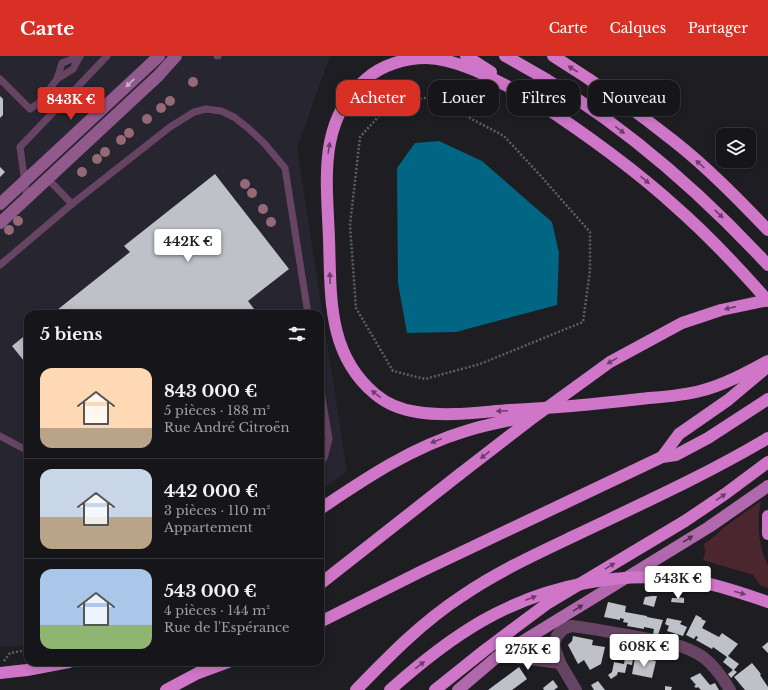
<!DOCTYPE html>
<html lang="fr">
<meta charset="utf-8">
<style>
:root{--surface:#16161a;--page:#232327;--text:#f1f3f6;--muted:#9e9fa2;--line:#353539;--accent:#d93025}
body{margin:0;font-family:"Libre Baskerville",serif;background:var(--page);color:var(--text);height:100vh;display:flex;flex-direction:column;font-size:15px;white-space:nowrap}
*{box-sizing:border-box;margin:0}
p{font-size:13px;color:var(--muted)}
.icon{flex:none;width:22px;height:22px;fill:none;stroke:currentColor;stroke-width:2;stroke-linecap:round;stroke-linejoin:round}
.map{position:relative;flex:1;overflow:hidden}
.panel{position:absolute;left:24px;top:254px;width:300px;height:356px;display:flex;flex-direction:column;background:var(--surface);border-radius:12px;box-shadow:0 2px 10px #0003,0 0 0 1px var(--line)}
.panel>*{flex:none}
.banner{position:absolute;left:336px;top:24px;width:372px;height:36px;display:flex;gap:8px}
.fabs{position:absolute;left:716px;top:72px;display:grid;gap:8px}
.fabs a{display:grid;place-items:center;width:40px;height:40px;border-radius:8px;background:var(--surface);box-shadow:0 2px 10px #0003,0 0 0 1px var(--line);font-size:20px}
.price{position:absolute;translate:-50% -34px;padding:0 9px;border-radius:4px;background:#fff;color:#222;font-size:13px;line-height:26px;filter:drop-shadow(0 1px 2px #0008)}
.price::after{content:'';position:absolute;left:50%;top:24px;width:12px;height:9px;margin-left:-6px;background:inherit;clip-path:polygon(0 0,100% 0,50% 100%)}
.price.active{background:var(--accent);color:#fff}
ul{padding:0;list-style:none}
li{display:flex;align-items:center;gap:12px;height:100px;padding:0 16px}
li+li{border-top:1px solid var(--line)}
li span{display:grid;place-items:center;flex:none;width:112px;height:80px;border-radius:12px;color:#555}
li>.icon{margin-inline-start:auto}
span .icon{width:48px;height:48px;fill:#fffc;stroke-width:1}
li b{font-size:17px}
h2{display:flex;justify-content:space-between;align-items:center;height:48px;padding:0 16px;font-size:17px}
.pill{padding:0 14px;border-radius:12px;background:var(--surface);box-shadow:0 2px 10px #0003,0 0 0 1px var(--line);font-size:14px;line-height:36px}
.pill.active{background:var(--accent);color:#fff}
header{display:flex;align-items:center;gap:24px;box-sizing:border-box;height:56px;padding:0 20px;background:var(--accent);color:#fff}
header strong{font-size:19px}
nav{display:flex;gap:22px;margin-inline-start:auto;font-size:14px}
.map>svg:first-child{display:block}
.built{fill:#27252f}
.green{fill:#4b262f}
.water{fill:#006683}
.building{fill:#bec1c7}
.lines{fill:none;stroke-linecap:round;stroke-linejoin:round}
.path{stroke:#5f5f63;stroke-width:2.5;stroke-dasharray:2 2;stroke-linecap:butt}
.lane{stroke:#684464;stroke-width:7}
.street{stroke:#684464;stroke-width:12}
.secondary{stroke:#92598d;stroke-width:12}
.primary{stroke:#b268ac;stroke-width:12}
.highway{stroke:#d076c8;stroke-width:12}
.highway-bridge{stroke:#d076c8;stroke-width:12}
.tree{fill:#956975}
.oneway{fill:#6c3f68}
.oneway2{fill:#c6b2c6}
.oneway3{fill:#543352}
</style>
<header>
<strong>Carte</strong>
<nav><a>Carte</a><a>Calques</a><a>Partager</a></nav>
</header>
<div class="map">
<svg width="768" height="634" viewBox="0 0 768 634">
<rect width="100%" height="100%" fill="#1e1d22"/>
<polygon class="built" points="0,0 330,0 297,92 347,416 320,434 320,258 28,258 28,589 18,590 0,590"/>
<path class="green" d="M761 445C757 464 758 480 763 498 764 502 767 506 768 510 768 516 768 525 768 532L760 529 753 519 703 504 705 497 704 488 716 479 723 472Z"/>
<polygon class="water" points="439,85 482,105 552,166 559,197 557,249 456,276 407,277 398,227 397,112 415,87"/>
<g class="building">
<polygon points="0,40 3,43 3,59 0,62"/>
<polygon points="0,111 5,116 0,121"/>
<polygon points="215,118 289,213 248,245 258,258 52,258 130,196 124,190"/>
<polygon points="28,277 28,310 12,290"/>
<polygon points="652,540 657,540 654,551 643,548 645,541"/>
<polygon points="678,541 684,542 684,547 671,546 672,542 678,542"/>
<polygon points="608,546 626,550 625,556 647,560 647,561 663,564 658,579 653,578 654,573 644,571 644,573 627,570 628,567 623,566 624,563 620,562 620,564 604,561"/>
<polygon points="696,559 702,562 701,563 706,565 702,572 719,581 722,577 738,588 728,600 739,608 734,614 737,616 731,622 728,618 733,614 723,606 727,601 713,591 712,593 696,584 698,581 696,580 694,583 686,579"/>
<polygon points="667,562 682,565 680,568 687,571 683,580 667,575 669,570 665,568"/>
<polygon points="573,580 593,584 592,589 605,591 601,608 590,614 584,604 578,608 568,589 572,585"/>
<polygon points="768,586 768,597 762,591"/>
<polygon points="626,595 634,596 632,609 627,608 625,617 618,616 617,619 611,623 608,619 612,616 614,606 624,608"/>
<polygon points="635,602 648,605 648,603 656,605 652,622 632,618"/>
<polygon points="752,607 761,618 760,619 768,631 768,634 745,634 734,621"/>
<polygon points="519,611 527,623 512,634 488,634"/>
<polygon points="700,617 710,629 715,627 719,634 701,634 698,631 696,632 694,630 696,629 690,622"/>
<polygon points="553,624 558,631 554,634 544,634 543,632"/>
<polygon points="598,625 605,634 594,634 591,629"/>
<polygon points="665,630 672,631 671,634 665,634"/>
</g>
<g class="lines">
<g class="path">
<polygon points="430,41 504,80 539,118 590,176 590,214 583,266 480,308 425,323 393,315 356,252 350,169 360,81 390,48"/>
<polyline points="4,605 10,597 28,594"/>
</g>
<g class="lane">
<polyline points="217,0 218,0"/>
<polyline points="0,23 30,53 39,47 57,23 62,7 80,0"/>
<polyline points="57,23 73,13 80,0"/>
<polyline points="48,123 72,148"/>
<polyline points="27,142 20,91 107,0"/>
<polyline points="0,209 72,148 170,71 194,56 206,53 221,55 234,61 248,72 264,87 285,112 308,258"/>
<polyline points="320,329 329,383 324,402 320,409"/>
<polyline points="0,380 28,395"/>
</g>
<g class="street">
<polyline points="497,601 514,601 560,607"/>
<path d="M576 634 560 607 554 589 557 580 563 573 572 570C590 572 609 576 627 579 652 584 681 586 703 601 715 610 723 622 730 634"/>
</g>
<g class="secondary">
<polyline points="0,148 159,0"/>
<polyline points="0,167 158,20 176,0"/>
</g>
<polyline class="primary" points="458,634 497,601 709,471 768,430"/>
<g class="highway">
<polyline points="466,0 491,16"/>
<path d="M505 0C604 52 692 127 768 209"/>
<path d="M553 0C595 26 636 55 675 86 708 112 738 143 768 174"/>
<path d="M528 40C580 74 630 109 676 151 709 180 739 212 768 245"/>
<path d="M534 44C504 29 460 2 426 2 405 2 382 9 366 23 317 65 327 125 329 183 331 240 327 298 375 338 387 348 402 354 417 356 448 361 480 356 510 354 554 352 597 348 640 343 660 341 681 340 700 335 724 329 746 317 768 305"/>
<polyline points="662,401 679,378 728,344 766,312"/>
<path d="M320 453C366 422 412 391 466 375 488 368 512 364 535 359"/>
<polyline points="768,460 768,478"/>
<polyline points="320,528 460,418"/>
<polyline points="320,566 422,515 662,401 676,399 708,382 768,343"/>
<polyline points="0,617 27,614 69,606"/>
<polyline points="166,634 198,617 228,606"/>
<path d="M356 634C389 600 422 566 462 540 497 516 536 498 574 480 639 449 706 419 768 382"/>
<polyline points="435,634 485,594 548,547 685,465 725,438 768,406"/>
</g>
<g class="highway-bridge">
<polyline points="460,418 530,364 610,306 682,267 721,254 768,244"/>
<path d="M390 634C418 609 449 584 482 565 547 528 622 514 695 525 720 529 744 538 768 546"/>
</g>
</g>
<g class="tree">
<circle cx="193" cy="26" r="5"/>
<circle cx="170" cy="45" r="5"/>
<circle cx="161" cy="52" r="5"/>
<circle cx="147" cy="63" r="5"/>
<circle cx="129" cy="77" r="5"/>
<circle cx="121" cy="84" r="5"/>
<circle cx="105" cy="96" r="5"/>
<circle cx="97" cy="103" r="5"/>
<circle cx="82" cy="116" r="5"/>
<circle cx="245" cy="128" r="5"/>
<circle cx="252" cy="137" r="5"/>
<circle cx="263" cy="153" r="5"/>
<circle cx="18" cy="165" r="5"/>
<circle cx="271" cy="166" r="5"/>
<circle cx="9" cy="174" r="5"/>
</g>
<defs><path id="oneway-solid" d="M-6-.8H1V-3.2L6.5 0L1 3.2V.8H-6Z"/></defs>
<g class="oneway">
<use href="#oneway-solid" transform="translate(573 13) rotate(-148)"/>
<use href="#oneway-solid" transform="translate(620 74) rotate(37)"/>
<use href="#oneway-solid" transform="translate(329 92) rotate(-81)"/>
<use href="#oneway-solid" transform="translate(700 108) rotate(-138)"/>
<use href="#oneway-solid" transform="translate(645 124) rotate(40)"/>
<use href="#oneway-solid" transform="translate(719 158) rotate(44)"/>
<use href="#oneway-solid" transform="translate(330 222) rotate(-92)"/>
<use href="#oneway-solid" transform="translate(730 252) rotate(167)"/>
<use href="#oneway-solid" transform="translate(612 305) rotate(149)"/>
<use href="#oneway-solid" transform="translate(376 338) rotate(-142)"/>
<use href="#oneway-solid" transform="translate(502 355) rotate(177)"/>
<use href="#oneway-solid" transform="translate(436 385) rotate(159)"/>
<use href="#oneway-solid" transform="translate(485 399) rotate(142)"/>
<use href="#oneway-solid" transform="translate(721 441) rotate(-34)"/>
<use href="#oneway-solid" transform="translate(610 510) rotate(-31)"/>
<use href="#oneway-solid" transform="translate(740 537) rotate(16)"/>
<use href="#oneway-solid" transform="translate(531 542) rotate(-21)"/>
<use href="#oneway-solid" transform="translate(420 609) rotate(-37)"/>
</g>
<use class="oneway2" href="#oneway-solid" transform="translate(130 27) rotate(137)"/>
<g class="oneway3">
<use href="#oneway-solid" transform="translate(688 483) rotate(-32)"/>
<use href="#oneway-solid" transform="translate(578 552) rotate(-32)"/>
</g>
</svg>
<div class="fabs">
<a><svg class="icon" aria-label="layers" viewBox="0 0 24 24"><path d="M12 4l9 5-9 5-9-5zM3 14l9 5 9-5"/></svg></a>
</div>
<b class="price active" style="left:71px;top:65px">843K €</b>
<b class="price" style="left:188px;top:207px">442K €</b>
<b class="price" style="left:678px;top:544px">543K €</b>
<b class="price" style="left:644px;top:612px">608K €</b>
<b class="price" style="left:528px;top:615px">275K €</b>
<div class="banner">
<a class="pill active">Acheter</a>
<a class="pill">Louer</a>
<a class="pill">Filtres</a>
<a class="pill">Nouveau</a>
</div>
<section class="panel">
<h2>5 biens<svg class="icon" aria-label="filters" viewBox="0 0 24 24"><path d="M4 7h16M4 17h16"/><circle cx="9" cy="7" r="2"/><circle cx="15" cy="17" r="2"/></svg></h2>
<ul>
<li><span style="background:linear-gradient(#ffd9b3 75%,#b9a48a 0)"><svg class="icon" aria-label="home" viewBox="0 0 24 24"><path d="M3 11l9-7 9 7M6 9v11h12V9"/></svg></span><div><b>843 000 €</b><p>5 pièces · 188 m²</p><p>Rue André Citroën</p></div></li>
<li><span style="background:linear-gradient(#c9d6e8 60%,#b9a48a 0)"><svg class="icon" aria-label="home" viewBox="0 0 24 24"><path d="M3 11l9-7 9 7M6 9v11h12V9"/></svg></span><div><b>442 000 €</b><p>3 pièces · 110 m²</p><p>Appartement</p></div></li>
<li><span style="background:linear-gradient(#a9c7e8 70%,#8fb573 0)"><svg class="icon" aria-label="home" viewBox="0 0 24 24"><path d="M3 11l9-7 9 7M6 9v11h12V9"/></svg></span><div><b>543 000 €</b><p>4 pièces · 144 m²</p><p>Rue de l'Espérance</p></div></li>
</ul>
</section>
</div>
